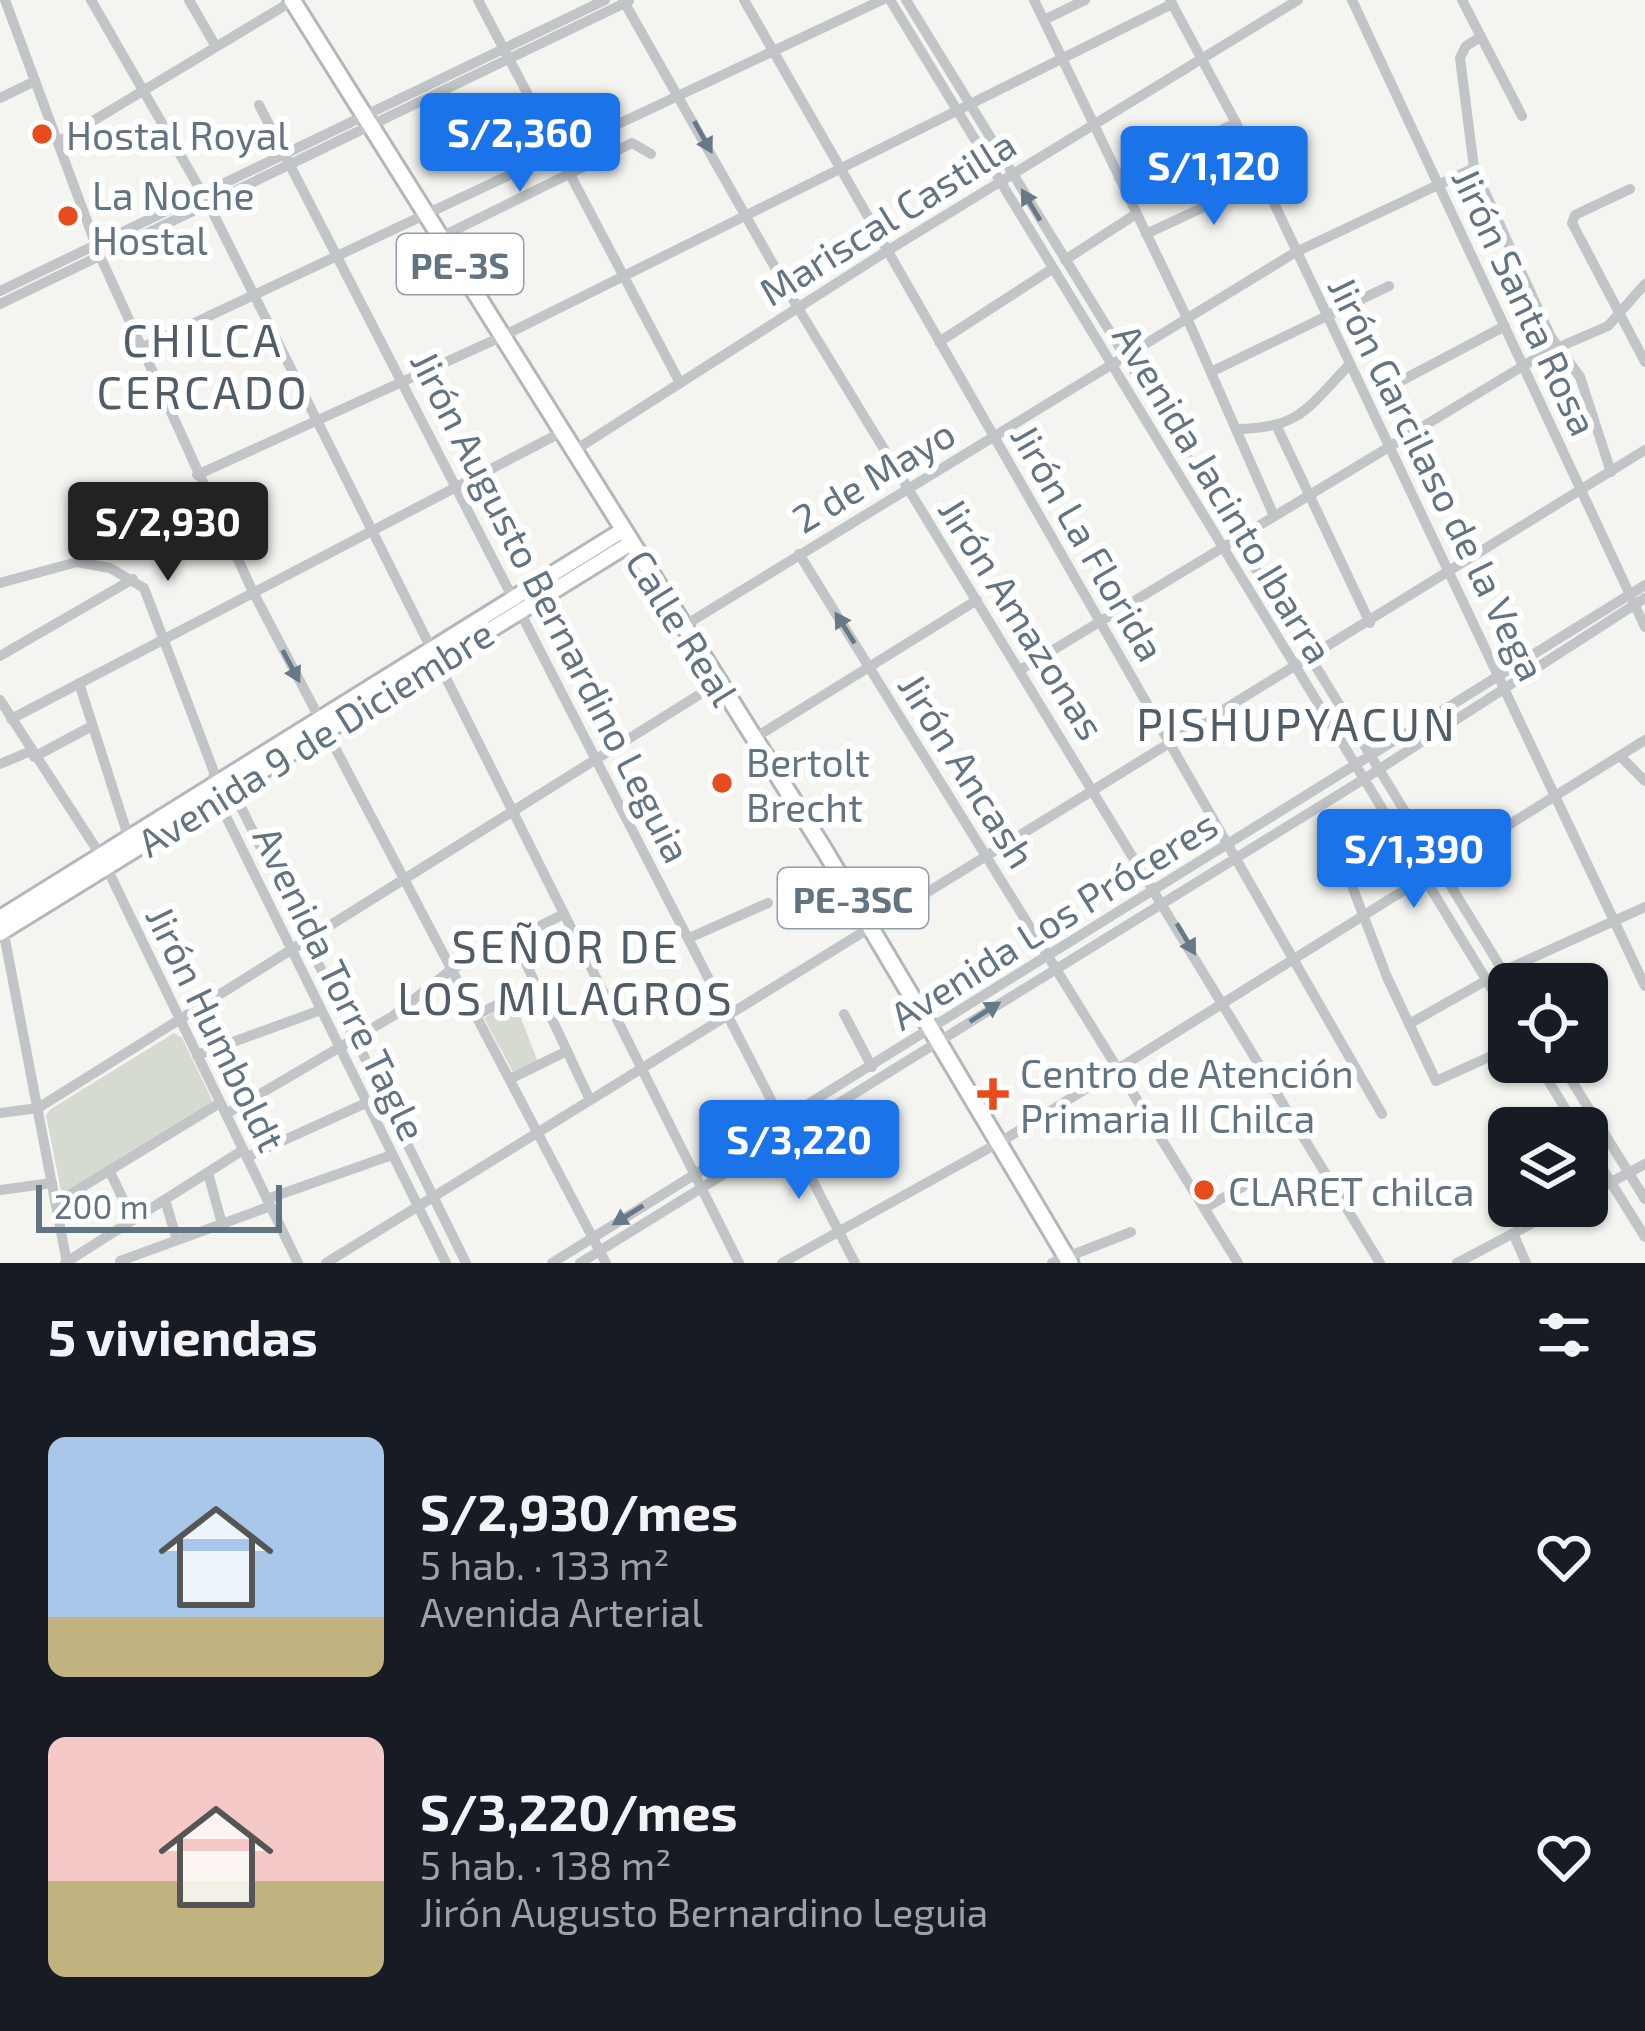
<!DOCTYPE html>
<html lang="es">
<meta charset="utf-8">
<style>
:root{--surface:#171b24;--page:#242831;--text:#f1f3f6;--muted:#9ea1a6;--accent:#1a73e8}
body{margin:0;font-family:"Exo 2",sans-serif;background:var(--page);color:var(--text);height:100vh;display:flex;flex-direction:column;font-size:45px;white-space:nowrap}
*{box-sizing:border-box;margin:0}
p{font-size:39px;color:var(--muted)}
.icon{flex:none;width:66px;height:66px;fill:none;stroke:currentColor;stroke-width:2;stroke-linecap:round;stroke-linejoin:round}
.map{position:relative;height:1263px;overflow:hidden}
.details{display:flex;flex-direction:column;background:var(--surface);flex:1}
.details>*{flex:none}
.tools{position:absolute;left:1488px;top:963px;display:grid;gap:24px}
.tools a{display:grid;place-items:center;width:120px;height:120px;border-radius:18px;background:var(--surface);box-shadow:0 3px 9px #0004;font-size:60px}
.scale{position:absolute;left:36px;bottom:30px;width:246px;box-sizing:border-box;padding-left:12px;border:6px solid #627482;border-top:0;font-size:33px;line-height:42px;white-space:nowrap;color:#627482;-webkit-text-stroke:9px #fff;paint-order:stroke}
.price{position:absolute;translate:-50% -102px;padding:0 27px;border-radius:12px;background:var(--accent);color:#fff;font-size:39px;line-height:78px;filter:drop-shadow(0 3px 6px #0008)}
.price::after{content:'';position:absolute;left:50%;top:72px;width:36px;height:27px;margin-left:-18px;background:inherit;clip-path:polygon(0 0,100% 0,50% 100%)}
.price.on{background:#222;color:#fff}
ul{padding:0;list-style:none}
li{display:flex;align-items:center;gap:36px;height:300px;padding:0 48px}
li span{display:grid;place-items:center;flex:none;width:336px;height:240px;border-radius:18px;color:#555}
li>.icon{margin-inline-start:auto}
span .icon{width:144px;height:144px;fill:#fffc;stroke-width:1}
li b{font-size:51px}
h2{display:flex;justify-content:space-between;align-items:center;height:144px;padding:0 48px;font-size:51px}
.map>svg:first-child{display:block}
.green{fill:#d5dbd1}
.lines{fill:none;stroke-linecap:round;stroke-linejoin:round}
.major-casing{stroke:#b4b8bc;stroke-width:20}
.highway-casing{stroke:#b4b7ba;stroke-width:21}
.minor{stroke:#c1c5c8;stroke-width:10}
.major{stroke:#fff;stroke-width:14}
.highway{stroke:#fff;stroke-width:15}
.oneway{fill:#677886}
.poi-dot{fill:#e84c1c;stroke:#fff;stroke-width:4.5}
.labels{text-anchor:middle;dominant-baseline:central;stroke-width:12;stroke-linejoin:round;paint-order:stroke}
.shield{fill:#fff;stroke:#919ea8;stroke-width:3}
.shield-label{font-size:36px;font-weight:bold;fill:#627482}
.poi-label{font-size:39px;fill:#627482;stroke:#fff;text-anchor:start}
.street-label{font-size:39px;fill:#627482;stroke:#fff}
.quarter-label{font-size:45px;letter-spacing:3px;fill:#505d67;stroke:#fff}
</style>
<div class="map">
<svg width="1645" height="1263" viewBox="0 0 1645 1263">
<rect width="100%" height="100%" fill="#f4f4f0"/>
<g class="green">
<polygon points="514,1000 538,1062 513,1072 484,1018"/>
<polygon points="174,1033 182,1038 213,1102 67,1194 61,1191 46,1115 51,1109"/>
</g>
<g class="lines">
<g class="major-casing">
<g id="major">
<polyline points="0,918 623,530"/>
<polyline points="0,933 631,543"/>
</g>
</g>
<g class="highway-casing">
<polyline id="highway" points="292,0 825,851 1070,1263"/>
</g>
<g class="minor">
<polyline points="5,0 100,256 252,590 606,1263"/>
<polyline points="91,0 208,203 739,1263"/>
<polyline points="189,0 215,45"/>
<polyline points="478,0 680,383"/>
<polyline points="623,0 798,308 1380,1263"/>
<polyline points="744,0 1382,1114"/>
<polyline points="890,0 1509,1017"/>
<polyline points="906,0 1511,984"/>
<polyline points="1034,0 1187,318 1274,516"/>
<polyline points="1170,0 1236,123 1645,986"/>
<polyline points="1352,0 1645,627"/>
<polyline points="1462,0 1522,116"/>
<polyline points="1044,20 1085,0"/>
<polyline points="1479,38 1466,46 1460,58 1474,168 1551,337 1580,377 1611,472"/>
<polyline points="0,98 35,81"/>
<polyline points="259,105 855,1263"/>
<polyline points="58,142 294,0"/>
<polyline points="1119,178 1236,123"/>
<polyline points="1630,189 1575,215 1572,223 1645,362"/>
<polyline points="1146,234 1262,180"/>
<polyline points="443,236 632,143 651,154"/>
<polyline points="1065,260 1136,214"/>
<polyline points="0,291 605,0"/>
<polyline points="0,304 629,1"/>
<polyline points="939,342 1052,269"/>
<polyline points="139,349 882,0"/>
<polyline points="1211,372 1389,286"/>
<polyline points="1397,383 1505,326"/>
<path d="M1236 429C1299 429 1308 408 1349 365"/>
<polyline points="1278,429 1370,623"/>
<polyline points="572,452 887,251 1298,0"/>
<polyline points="197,475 501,337 1172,4"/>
<polyline points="799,554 1238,1263"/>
<polyline points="0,583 77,562 110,568 144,588 214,772 212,788 446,1263"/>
<polyline points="682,627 1296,252 1474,168"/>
<polyline points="0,656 133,579"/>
<polyline points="1020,670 1543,354 1608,326 1645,284"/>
<polyline points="79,683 129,839"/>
<polyline points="0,700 101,856 298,1263"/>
<polyline points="11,719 560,433"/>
<polyline points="753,739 977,600"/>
<polyline points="1620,756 1645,781"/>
<polyline points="34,757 92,726"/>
<polyline points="0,764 31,751"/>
<polyline points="230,785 466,1263"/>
<polyline points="1342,860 1387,977 1436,1081 1509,1048"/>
<polyline points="3,929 67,1263"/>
<polyline points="514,938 590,1100"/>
<polyline points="689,938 768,903"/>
<polyline points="844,1014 872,1067"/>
<polyline points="476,1015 536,986"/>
<polyline points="1409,1024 1503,971 1645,907"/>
<polyline points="197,1055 321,1010"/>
<polyline points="1537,1062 1577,1128"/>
<polyline points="1560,1062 1645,1199"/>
<polyline points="510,1079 567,1051"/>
<polyline points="0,1113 38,1108 718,683"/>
<polyline points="226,1114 393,1016 452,969 564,914"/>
<polyline points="1587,1144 1645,1237"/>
<polyline points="247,1157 366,1103"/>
<polyline points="109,1170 133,1220"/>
<polyline points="208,1173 222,1224"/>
<polyline points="0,1190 52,1183"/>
<polyline points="1587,1195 1645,1164"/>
<polyline points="267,1199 392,1155"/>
<polyline points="165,1200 177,1240"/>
<polyline points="56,1203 220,1103"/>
<polyline points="1205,1208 1244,1186"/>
<polyline points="1513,1233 1526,1263"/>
<polyline points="120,1261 271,1206"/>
<polyline points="65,1263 243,1150"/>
<polyline points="326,1263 1645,450"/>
<polyline points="552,1263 1645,585"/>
<polyline points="580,1263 1364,779 1645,598"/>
<polyline points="782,1263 1002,1141 1645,740"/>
<polyline points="1052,1263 1131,1232"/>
<polyline points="1457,1263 1565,1206"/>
</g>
<use href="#major" class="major"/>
<use href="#highway" class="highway"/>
</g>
<defs><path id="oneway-solid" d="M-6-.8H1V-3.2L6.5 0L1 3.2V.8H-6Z" transform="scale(3)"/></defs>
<g class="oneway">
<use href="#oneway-solid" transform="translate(703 137) rotate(61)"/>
<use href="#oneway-solid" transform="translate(1031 205) rotate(-121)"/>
<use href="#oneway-solid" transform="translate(845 628) rotate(-122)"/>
<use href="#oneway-solid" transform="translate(291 666) rotate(62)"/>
<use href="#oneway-solid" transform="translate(1186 939) rotate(59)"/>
<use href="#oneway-solid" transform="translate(985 1012) rotate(-33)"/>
<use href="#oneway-solid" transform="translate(628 1215) rotate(148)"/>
</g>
<g class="poi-dot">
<circle cx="42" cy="134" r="12"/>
<circle cx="68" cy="216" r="12"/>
<circle cx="722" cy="783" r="12"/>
<path d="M987 1076h12v12h12v12h-12v12h-12v-12h-12v-12h12z"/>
<circle cx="1204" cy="1190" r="12"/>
</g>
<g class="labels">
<g class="shield">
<rect x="397" y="234" width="126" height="60" rx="9"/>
<rect x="778" y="868" width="150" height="60" rx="9"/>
</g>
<g class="shield-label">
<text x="460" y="264">PE-3S</text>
<text x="853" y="898">PE-3SC</text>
</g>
<g class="poi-label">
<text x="66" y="134">Hostal Royal</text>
<text x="92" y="194">La Noche<tspan x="92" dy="45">Hostal</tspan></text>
<text x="746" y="761">Bertolt<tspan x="746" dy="45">Brecht</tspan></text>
<text x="1020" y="1072">Centro de Atención<tspan x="1020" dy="45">Primaria II Chilca</tspan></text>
<text x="1228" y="1190">CLARET chilca</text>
</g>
<g class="street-label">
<text transform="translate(887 217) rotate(-32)">Mariscal Castilla</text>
<text transform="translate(1526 301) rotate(65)">Jirón Santa Rosa</text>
<text transform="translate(873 475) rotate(-31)">2 de Mayo</text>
<text transform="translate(1438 478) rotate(64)">Jirón Garcilaso de la Vega</text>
<text transform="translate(1224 493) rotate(59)">Avenida Jacinto Ibarra</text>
<text transform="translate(1089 542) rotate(60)">Jirón La Florida</text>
<text transform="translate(552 606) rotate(63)">Jirón Augusto Bernardino Leguia</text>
<text transform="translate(1023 618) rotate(58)">Jirón Amazonas</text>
<text transform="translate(683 627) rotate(58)">Calle Real</text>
<text transform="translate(315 737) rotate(-32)">Avenida 9 de Diciembre</text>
<text transform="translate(968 770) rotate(58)">Jirón Ancash</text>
<text transform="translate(1053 919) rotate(-32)">Avenida Los Próceres</text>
<text transform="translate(341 983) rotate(64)">Avenida Torre Tagle</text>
<text transform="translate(217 1028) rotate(64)">Jirón Humboldt</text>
</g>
<g class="quarter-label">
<text x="203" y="339">CHILCA<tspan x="203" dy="52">CERCADO</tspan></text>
<text x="1297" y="723">PISHUPYACUN</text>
<text x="566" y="945">SEÑOR DE<tspan x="566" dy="52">LOS MILAGROS</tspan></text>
</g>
</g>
</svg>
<div class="tools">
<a><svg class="icon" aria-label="locate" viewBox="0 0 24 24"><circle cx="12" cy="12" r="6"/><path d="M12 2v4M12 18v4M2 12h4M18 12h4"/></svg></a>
<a><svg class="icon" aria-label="layers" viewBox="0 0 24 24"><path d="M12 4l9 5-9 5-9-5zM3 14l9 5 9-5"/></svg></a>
</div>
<div class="scale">200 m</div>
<b class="price" style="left:520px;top:195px">S/2,360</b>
<b class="price" style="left:1214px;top:228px">S/1,120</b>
<b class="price on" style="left:168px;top:584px">S/2,930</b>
<b class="price" style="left:1414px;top:911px">S/1,390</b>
<b class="price" style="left:799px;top:1202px">S/3,220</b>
</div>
<section class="details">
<h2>5 viviendas<svg class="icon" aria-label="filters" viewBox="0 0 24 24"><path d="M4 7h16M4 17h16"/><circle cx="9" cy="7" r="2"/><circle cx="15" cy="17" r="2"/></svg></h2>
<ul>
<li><span style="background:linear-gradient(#a9c7e8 75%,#c2b280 0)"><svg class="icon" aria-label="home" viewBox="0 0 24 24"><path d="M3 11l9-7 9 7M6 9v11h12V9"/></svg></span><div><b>S/2,930/mes</b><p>5 hab. · 133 m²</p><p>Avenida Arterial</p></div><svg class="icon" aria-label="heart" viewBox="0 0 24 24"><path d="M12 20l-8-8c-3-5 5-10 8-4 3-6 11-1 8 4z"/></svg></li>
<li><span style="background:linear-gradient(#f6c9c9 60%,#c2b280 0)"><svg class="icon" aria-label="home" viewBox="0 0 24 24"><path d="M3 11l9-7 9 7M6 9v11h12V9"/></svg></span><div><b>S/3,220/mes</b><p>5 hab. · 138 m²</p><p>Jirón Augusto Bernardino Leguia</p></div><svg class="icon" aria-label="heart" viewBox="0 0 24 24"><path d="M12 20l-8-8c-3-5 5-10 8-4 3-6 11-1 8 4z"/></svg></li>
</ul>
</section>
